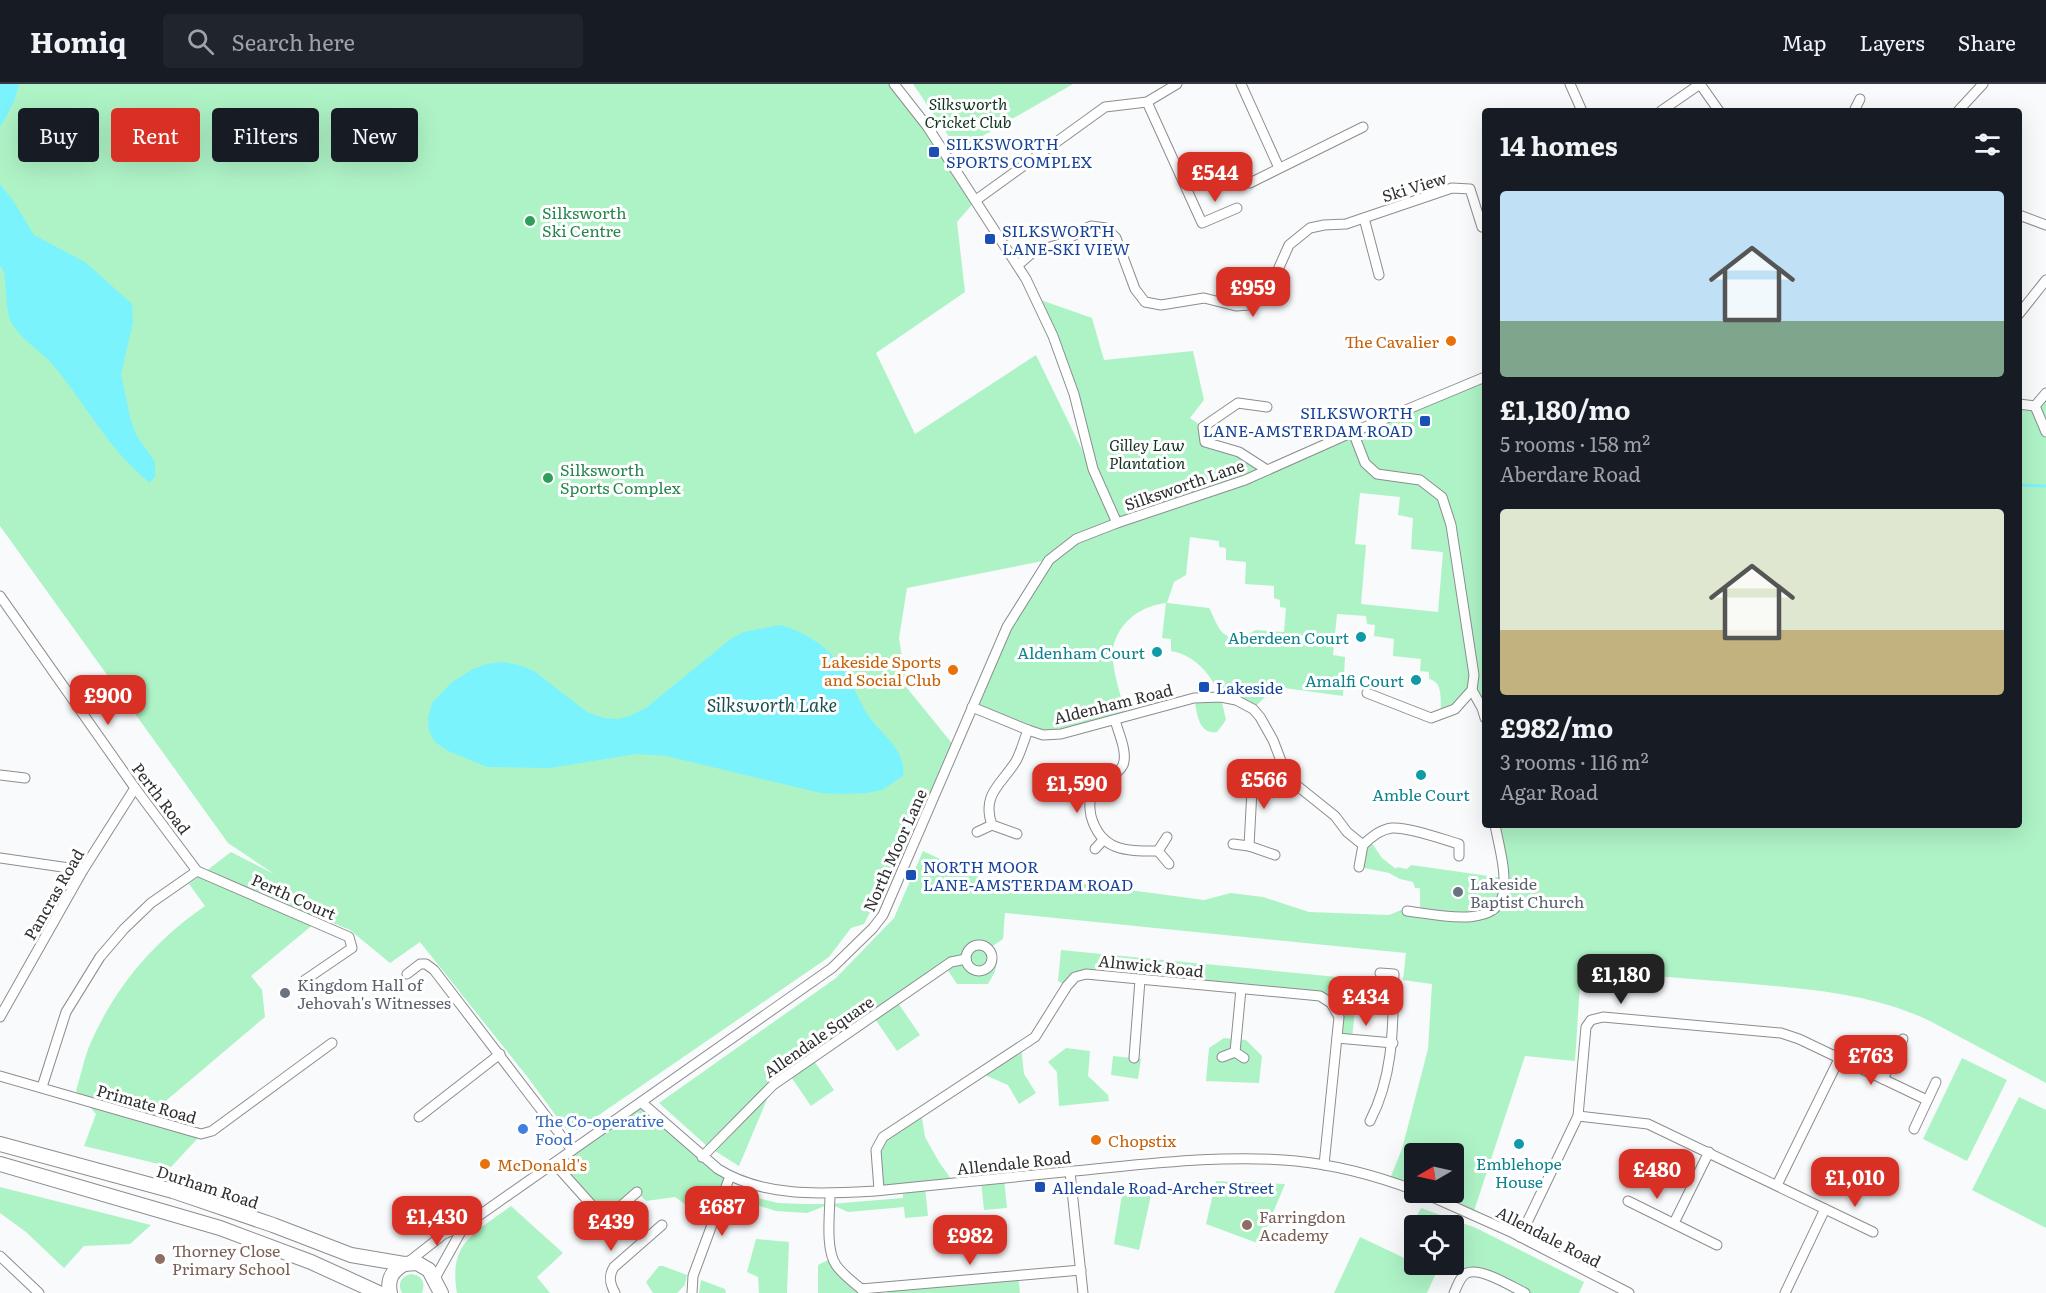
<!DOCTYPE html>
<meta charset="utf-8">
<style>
:root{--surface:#171b24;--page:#20242c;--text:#f1f3f6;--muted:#9ea1a6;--line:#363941;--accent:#d93025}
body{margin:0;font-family:Literata,serif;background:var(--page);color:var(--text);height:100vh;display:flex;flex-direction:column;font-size:22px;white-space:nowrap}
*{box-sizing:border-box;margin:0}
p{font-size:20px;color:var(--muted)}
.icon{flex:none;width:33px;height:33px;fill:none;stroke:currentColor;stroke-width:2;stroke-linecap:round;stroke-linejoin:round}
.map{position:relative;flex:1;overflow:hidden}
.panel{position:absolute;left:1482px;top:24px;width:540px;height:720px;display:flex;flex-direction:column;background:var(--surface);border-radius:6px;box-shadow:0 6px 24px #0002}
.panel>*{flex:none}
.banner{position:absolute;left:18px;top:24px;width:570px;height:54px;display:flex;gap:12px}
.needle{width:39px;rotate:261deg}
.fabs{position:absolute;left:1404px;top:1059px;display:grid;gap:12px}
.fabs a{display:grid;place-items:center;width:60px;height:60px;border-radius:6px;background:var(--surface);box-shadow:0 6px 24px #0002;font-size:30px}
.price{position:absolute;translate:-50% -51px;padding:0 14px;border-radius:12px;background:var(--accent);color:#fff;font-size:20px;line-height:39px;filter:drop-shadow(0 2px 3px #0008)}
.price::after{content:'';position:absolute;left:50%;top:36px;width:18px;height:14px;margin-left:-9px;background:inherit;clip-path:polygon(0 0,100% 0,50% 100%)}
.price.current{background:#222;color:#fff}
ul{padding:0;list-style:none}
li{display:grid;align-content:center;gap:12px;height:318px;padding:0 18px}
li span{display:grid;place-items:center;height:186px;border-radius:6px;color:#555}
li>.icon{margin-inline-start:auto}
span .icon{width:108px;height:108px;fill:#fffc;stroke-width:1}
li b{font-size:26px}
h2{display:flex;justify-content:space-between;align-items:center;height:72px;padding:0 18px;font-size:26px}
.chip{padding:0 21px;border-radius:6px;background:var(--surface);box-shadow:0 6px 24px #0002;font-size:21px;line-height:54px}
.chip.current{background:var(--accent);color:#fff}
header{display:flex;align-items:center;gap:36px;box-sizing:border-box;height:84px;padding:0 30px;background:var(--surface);border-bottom:2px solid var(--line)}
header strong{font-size:28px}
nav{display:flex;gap:33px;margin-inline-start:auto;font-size:21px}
.search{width:420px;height:54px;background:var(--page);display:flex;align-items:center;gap:15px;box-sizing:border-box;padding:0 21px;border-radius:6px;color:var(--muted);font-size:22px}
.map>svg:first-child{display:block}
.green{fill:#aef3c6;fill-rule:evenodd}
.water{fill:#7bf3fc}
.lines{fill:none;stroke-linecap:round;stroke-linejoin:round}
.stream{stroke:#7bf3fc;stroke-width:3}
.minor-casing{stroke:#8c8d90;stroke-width:11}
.highway-casing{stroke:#8c8d90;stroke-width:16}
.minor{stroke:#fff;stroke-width:9}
.highway{stroke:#fff;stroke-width:14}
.transit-dot{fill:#1a4fb4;stroke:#fff;stroke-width:2}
.leisure-dot{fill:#2e9e5b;stroke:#fff;stroke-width:2}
.food-dot{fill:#e8710a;stroke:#fff;stroke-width:2}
.culture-dot{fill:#0f9aa8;stroke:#fff;stroke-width:2}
.worship-dot{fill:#6b7280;stroke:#fff;stroke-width:2}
.shop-dot{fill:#3f7fe0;stroke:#fff;stroke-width:2}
.education-dot{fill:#8d6e63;stroke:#fff;stroke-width:2}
.labels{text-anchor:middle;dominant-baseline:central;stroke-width:6;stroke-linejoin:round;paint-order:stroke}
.park-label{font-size:16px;font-style:italic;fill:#113420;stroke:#fff}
.transit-label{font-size:16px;fill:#164399;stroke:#fff;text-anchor:start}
.street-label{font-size:16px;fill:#2e2f30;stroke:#fff}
.leisure-label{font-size:16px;fill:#27864d;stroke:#fff;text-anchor:start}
.food-label{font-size:16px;fill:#c56008;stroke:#fff;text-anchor:end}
.culture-label{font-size:16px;fill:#0d838f;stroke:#fff;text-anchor:end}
.worship-label{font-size:16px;fill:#5b616d;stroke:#fff;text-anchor:start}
.shop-label{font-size:16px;fill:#366cbe;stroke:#fff;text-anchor:start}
.education-label{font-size:16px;fill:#785e54;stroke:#fff;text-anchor:start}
.water-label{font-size:18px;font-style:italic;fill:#194f52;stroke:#fff}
</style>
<header>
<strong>Homiq</strong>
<div class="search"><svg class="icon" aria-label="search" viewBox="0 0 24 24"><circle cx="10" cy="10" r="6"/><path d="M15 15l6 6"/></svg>Search here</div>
<nav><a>Map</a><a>Layers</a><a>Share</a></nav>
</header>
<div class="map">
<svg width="2046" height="1209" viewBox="0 0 2046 1209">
<rect width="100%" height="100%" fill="#f8fafc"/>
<g class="green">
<path d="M0 0H891L976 116 957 138 965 208 876 269 915 350 1036 271 1105 413 1074 310 1035 214 1092 234 1104 276 1193 267 1204 316 1190 334 1203 343 1205 358 1239 368 1267 386 1485 293V634L1474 593 1467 613 1441 630C1440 617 1444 598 1429 595V588L1420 587 1421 575 1393 572 1394 555 1374 552 1375 541 1367 540 1366 532 1337 530 1333 571 1345 573 1343 612 1284 604 1273 605 1253 625 1221 614 1226 636 1217 648C1198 651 1197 628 1194 614L1221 613C1211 590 1195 571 1171 567V555L1162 554 1166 519C1141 522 1119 537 1113 564 1110 580 1122 615 1126 632L1043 651 972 623 1007 543 1048 476 907 504 899 554 907 604 955 663 864 840 851 844 829 873 577 1046 565 1044 529 995 420 858 390 879 350 846 321 834 251 892 262 906 265 933 155 1026 198 1054 171 1083 84 1062 96 1030 76 1007C81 991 84 974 91 958 116 902 154 857 205 822L189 800 231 768 274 790 228 759 0 442ZM1360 409 1400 413 1398 431 1413 434 1411 465 1443 468 1438 528 1361 520 1366 461 1355 460ZM1190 453 1219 457V463L1226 464V476L1246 478 1245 500 1274 502V514L1280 516V523L1286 524 1284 548 1256 546 1237 556C1217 550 1218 540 1209 524L1167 519 1174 498 1186 491Z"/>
<polygon points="913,0 1073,0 958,66"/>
<path d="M2046 309V999L1930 937C1871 909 1805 905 1742 899 1688 895 1635 890 1581 885L1575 977 1525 972 1473 1130 1421 1109 1454 1108V1070H1414V1106L1389 1097 1402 1065 1428 965 1432 900 1403 896 1406 869 1005 829 1003 855 991 863C1000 878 997 886 988 900H957L945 882 896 916 920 951 897 967 873 932 812 974 834 1006 811 1022 789 990 773 1001 739 1082 707 1062 659 1019 836 894 894 834 923 767 985 796 1006 799 1062 797 1204 816 1231 809 1263 813 1309 828 1389 831 1401 826 1420 828V804H1415L1413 798 1400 795 1389 789 1359 783 1369 755 1382 774 1396 785 1397 783 1407 785 1411 781 1503 794 1495 741H2019V320L2035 322Z"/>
<polygon points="1061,866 1358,895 1352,955 1337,954 1339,933 1320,912 1086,890 1067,902 1058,897"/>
<polygon points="1224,954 1246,956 1262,972 1259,999 1206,997 1209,964"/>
<polygon points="1021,962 1024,990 1036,1009 1019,1020 1008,1001 980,989"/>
<polygon points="1066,964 1090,967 1088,992 1108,1011 1109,1017 1059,1022 1057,988 1048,978"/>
<polygon points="1113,972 1141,975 1138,995 1111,991"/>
<polygon points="1962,974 2007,996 1967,1077 1923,1055"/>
<polygon points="2019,1013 2046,1026 2046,1144 1972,1106"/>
<polygon points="641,1018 730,1092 724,1111 746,1111 778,1119 803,1120 830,1120 903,1114 903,1104 879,1106 878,1061 921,1028 925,1053 939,1078 954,1099 925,1103 928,1132 905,1134 904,1123 848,1128 830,1120 807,1129 776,1127 724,1111 712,1140 675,1113 646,1117 637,1108 605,1136 554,1079"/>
<polygon points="1004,1094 1007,1124 984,1126 981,1097"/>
<polygon points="1216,1097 1285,1100 1260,1160 1206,1140"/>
<polygon points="0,1103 151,1141 130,1160 84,1162 64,1184 26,1148 0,1129"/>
<polygon points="1122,1111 1151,1111 1139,1166 1114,1160"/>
<path d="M511 1122 563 1169 537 1193 550 1209H457C448 1158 475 1149 511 1122Z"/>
<polygon points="1421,1124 1476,1144 1584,1198 1579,1209 1525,1209 1487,1191 1467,1190 1454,1180 1454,1142 1414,1142 1414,1162 1404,1157"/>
<polygon points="1360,1153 1436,1189 1427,1209 1334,1209"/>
<polygon points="756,1155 789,1158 787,1209 759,1209 758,1193 747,1188"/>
<polygon points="832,1174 865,1209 818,1209 818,1181"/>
<polygon points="659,1182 663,1182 687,1191 685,1201 677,1209 653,1209 646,1198"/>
<path d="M411 1190C422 1191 426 1199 422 1209H402C397 1200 401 1192 411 1190Z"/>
<polygon points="1018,1191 1020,1209 887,1209 888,1203"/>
<polygon points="701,1196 725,1205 726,1209 699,1209"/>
</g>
<g class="water">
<polygon points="0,0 19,0 14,18 0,43"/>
<path d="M0 100 14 118 34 151 85 178 132 220 133 239 121 290 131 337 137 352 155 378V392L150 399C109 367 86 320 53 281 40 266 21 256 11 238 6 227 6 201 4 188L0 182Z"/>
<path d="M780 541C808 548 834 567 848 593 856 606 861 622 870 634 883 652 907 667 903 692L882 706 867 709 840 710 821 709 666 672 636 670 550 684 487 683 446 666 435 658 429 647 428 634 432 619 452 598 473 585 487 580 503 578 519 581 534 587 587 628 604 634 617 635 630 632 647 623 732 554 744 548Z"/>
</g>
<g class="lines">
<polyline class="stream" points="2019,401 2046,402"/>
<g class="minor-casing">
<g id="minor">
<polyline points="894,0 927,42 1026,195 1053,252 1074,310 1093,385 1117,439"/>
<polyline points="1241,0 1279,84"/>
<polyline points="1570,0 1582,27"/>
<polyline points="1700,0 1719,27"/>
<polyline points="1147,18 1202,139 1237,124"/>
<polyline points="1661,27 1700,0"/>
<polyline points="1854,27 1860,15"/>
<polyline points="1958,27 1983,0"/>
<polyline points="1250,99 1363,43"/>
<polyline points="976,116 1105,23 1147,18 1177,0"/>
<polyline points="2019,131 2046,141"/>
<polyline points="1364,134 1379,191"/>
<polyline points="1018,181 1033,168 1060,160 1082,146 1091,142 1106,144 1116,154 1135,205 1145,218 1161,221 1204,214 1236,222 1249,221 1261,216 1269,206 1289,161 1310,144 1324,141 1346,140 1452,104 1470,105 1482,143"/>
<polyline points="2019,230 2046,196"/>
<polyline points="2019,320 2035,322 2046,309"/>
<polyline points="2035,322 2046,348"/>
<polyline points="1267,323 1238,319 1203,343 1205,358 1239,368 1267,386"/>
<polyline points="1353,348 1365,379 1377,390 1420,396 1442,413 1451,441 1474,591 1472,606 1482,624 1485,634"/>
<polyline points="0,512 135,704 197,787 349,853 352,864 305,896"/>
<polyline points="1367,609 1431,634 1455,625 1472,606"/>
<path d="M972 623 1028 646 1043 651 1061 650 1194 614 1221 613 1236 616 1253 625 1260 633 1273 656 1283 682 1295 700 1335 732 1347 748 1363 761C1371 753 1381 745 1392 744 1409 743 1442 755 1459 760V772"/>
<path d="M1115 636C1118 648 1128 668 1123 681 1118 692 1102 695 1095 705 1089 714 1089 722 1091 732 1101 768 1127 767 1158 767"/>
<polyline points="0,691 25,694"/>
<polyline points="977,748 992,741"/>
<path d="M1017 750 992 741C981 710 1002 700 1016 677 1021 668 1024 656 1028 646"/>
<polyline points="1167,753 1158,767 1169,780"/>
<polyline points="1233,760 1249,762"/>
<polyline points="1095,765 1104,755"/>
<polyline points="1275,771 1249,762 1252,706 1261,692 1283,682"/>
<polyline points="0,774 83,786"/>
<polyline points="1359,783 1363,761"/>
<path d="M1407 827C1433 830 1496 846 1503 810 1507 789 1499 762 1495 741"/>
<circle cx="979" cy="874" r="13"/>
<polyline points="407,890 420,880 426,880 434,886 572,1066"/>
<polyline points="0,933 83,786 135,704"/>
<polyline points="1337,954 1393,959"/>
<polyline points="1903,955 1883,995 1927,1016"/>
<polyline points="1235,968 1241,905"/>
<polyline points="1222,973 1235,968 1244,974"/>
<polyline points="1134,974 1140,896"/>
<polyline points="0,992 201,1050 212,1047 332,959"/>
<polyline points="42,1003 66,928 100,873 124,845 151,819 197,787"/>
<path d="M641 1018 718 1085C765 1114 822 1110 875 1107 941 1100 1008 1094 1074 1087 1148 1080 1222 1070 1296 1077 1336 1081 1377 1092 1414 1106"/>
<polyline points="1578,1032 1648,1040 1873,1148"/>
<polyline points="419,1033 500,970"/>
<path d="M1370 1037C1394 991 1393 941 1394 890L1380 889"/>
<polyline points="1914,1045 1936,998"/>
<polyline points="702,1073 773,1001 951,878 966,875"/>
<polyline points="554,1079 605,1136 637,1108"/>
<polyline points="1070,1088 1083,1209"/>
<polyline points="1777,1101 1839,975"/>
<polyline points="879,1106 876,1066 883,1053 1035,953 1067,902 1075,893 1086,890 1320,912 1331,919 1339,933 1324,1081"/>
<polyline points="1421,1108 1513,1149 1629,1209"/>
<path d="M830 1110C830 1129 825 1165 836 1181 843 1191 855 1200 864 1207"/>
<polyline points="1628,1117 1717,1161"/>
<polyline points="1674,1139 1709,1068"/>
<polyline points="1520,1153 1578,1032 1586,943 1591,936 1603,933 1781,949 1799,955 1883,995"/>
<polyline points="0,1172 39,1209"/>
<polyline points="407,1179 444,1150 467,1140 832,884 873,844 883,831 1007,543 1049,476 1076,455 1117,439 1245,396 1353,348 1485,293"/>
<polyline points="434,1196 464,1142"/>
<polyline points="861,1205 1081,1186"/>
<path d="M615 1209C610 1200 608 1192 614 1183L662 1141"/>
<polyline points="692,1209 693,1192 730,1092"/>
<path d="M1454 1209C1457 1203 1460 1192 1467 1189 1481 1183 1512 1203 1525 1209"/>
<polyline points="1785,1209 1825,1125"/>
</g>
</g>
<g class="highway-casing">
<g id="highway">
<polyline points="0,1060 173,1107 273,1141 351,1171 404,1180 417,1179 429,1186 441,1209"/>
<polyline points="0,1080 220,1144 311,1178 379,1209"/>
<path d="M390 1209C387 1195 392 1187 404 1180"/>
</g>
</g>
<use href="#minor" class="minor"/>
<use href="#highway" class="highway"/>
</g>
<g class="transit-dot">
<rect x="928" y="62" width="12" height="12" rx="3"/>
<rect x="984" y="149" width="12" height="12" rx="3"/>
<rect x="1419" y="331" width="12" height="12" rx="3"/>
<rect x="1198" y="597" width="12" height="12" rx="3"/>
<rect x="905" y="785" width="12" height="12" rx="3"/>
<rect x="1034" y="1097" width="12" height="12" rx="3"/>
</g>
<g class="leisure-dot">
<circle cx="530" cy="137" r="6"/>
<circle cx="548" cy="394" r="6"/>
</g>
<g class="food-dot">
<circle cx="1451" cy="257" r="6"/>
<circle cx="953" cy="586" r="6"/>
<circle cx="1096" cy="1056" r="6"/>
<circle cx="485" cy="1080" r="6"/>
</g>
<g class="culture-dot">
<circle cx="1361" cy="553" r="6"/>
<circle cx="1157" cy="568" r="6"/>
<circle cx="1416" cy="596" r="6"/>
<circle cx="1421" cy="691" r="6"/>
<circle cx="1519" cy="1060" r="6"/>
</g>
<g class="worship-dot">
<circle cx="1458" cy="808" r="6"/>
<circle cx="285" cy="909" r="6"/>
</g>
<circle class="shop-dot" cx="523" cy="1045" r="6"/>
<g class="education-dot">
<circle cx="1247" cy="1141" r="6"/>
<circle cx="160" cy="1175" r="6"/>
</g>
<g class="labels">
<g class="park-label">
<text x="968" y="19">Silksworth<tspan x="968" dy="18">Cricket Club</tspan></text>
<text x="1147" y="360">Gilley Law<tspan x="1147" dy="18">Plantation</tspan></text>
</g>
<g class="transit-label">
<text x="946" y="59">SILKSWORTH<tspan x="946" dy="18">SPORTS COMPLEX</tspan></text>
<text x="1002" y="146">SILKSWORTH<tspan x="1002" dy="18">LANE-SKI VIEW</tspan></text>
<text x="1413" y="328" text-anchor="end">SILKSWORTH<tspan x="1413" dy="18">LANE-AMSTERDAM ROAD</tspan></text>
<text x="1216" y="603">Lakeside</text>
<text x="923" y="782">NORTH MOOR<tspan x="923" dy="18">LANE-AMSTERDAM ROAD</tspan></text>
<text x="1052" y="1103">Allendale Road-Archer Street</text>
</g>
<g class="street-label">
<text transform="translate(1414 102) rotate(-17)">Ski View</text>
<text transform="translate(1184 400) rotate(-19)">Silksworth Lane</text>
<text transform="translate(1113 619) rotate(-14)">Aldenham Road</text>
<text transform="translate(162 714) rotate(53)">Perth Road</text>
<text transform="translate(894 766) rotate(-66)">North Moor Lane</text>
<text transform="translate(53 810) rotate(-60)">Pancras Road</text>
<text transform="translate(294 812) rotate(24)">Perth Court</text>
<text transform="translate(1151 881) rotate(6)">Alnwick Road</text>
<text transform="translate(818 952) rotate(-35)">Allendale Square</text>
<text transform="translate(147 1019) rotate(16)">Primate Road</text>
<text transform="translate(1014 1078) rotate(-6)">Allendale Road</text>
<text transform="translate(208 1102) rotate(18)">Durham Road</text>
<text transform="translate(1549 1152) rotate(27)">Allendale Road</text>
</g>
<g class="leisure-label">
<text x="542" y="128">Silksworth<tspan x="542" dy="18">Ski Centre</tspan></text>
<text x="560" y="385">Silksworth<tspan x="560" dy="18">Sports Complex</tspan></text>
</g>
<g class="food-label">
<text x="1439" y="257">The Cavalier</text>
<text x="941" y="577">Lakeside Sports<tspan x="941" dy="18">and Social Club</tspan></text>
<text x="1108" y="1056" text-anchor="start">Chopstix</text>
<text x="497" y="1080" text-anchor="start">McDonald's</text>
</g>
<g class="culture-label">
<text x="1349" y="553">Aberdeen Court</text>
<text x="1145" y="568">Aldenham Court</text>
<text x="1404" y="596">Amalfi Court</text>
<text x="1421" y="710" text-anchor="middle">Amble Court</text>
<text x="1519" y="1079" text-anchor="middle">Emblehope<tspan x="1519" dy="18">House</tspan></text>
</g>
<g class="worship-label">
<text x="1470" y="799">Lakeside<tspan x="1470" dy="18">Baptist Church</tspan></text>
<text x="297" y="900">Kingdom Hall of<tspan x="297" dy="18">Jehovah's Witnesses</tspan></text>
</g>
<g class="shop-label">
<text x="535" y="1036">The Co-operative<tspan x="535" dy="18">Food</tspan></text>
</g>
<g class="education-label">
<text x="1259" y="1132">Farringdon<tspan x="1259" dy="18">Academy</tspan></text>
<text x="172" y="1166">Thorney Close<tspan x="172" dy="18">Primary School</tspan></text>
</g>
<g class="water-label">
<text x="772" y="620">Silksworth Lake</text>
</g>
</g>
</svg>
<div class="fabs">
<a><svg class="needle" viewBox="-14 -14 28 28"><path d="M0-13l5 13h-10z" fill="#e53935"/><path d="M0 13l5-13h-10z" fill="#9ea1a6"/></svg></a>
<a><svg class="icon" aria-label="locate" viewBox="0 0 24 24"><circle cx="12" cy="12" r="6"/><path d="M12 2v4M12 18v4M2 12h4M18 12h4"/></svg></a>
</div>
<b class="price" style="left:1215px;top:119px">£544</b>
<b class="price" style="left:1253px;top:234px">£959</b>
<b class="price" style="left:108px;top:642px">£900</b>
<b class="price" style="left:1264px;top:726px">£566</b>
<b class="price" style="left:1077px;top:730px">£1,590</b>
<b class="price current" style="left:1621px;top:921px">£1,180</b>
<b class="price" style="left:1366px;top:943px">£434</b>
<b class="price" style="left:1871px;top:1002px">£763</b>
<b class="price" style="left:1657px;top:1116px">£480</b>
<b class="price" style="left:1855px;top:1124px">£1,010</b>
<b class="price" style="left:722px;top:1153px">£687</b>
<b class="price" style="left:437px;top:1163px">£1,430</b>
<b class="price" style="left:611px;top:1168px">£439</b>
<b class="price" style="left:970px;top:1182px">£982</b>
<div class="banner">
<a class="chip">Buy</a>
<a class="chip current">Rent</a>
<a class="chip">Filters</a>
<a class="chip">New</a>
</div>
<section class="panel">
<h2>14 homes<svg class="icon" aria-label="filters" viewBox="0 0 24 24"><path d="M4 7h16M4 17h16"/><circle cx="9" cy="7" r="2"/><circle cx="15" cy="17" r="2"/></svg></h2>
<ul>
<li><span style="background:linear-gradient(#bfe0f5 70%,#7fa58c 0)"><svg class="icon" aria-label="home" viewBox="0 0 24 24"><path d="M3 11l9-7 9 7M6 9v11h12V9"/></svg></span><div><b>£1,180/mo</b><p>5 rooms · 158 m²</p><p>Aberdare Road</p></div></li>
<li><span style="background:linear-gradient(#dfe7d0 65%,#c2b280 0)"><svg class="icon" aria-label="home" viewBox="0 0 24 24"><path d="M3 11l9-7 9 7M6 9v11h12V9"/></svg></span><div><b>£982/mo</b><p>3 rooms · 116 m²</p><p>Agar Road</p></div></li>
</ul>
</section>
</div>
